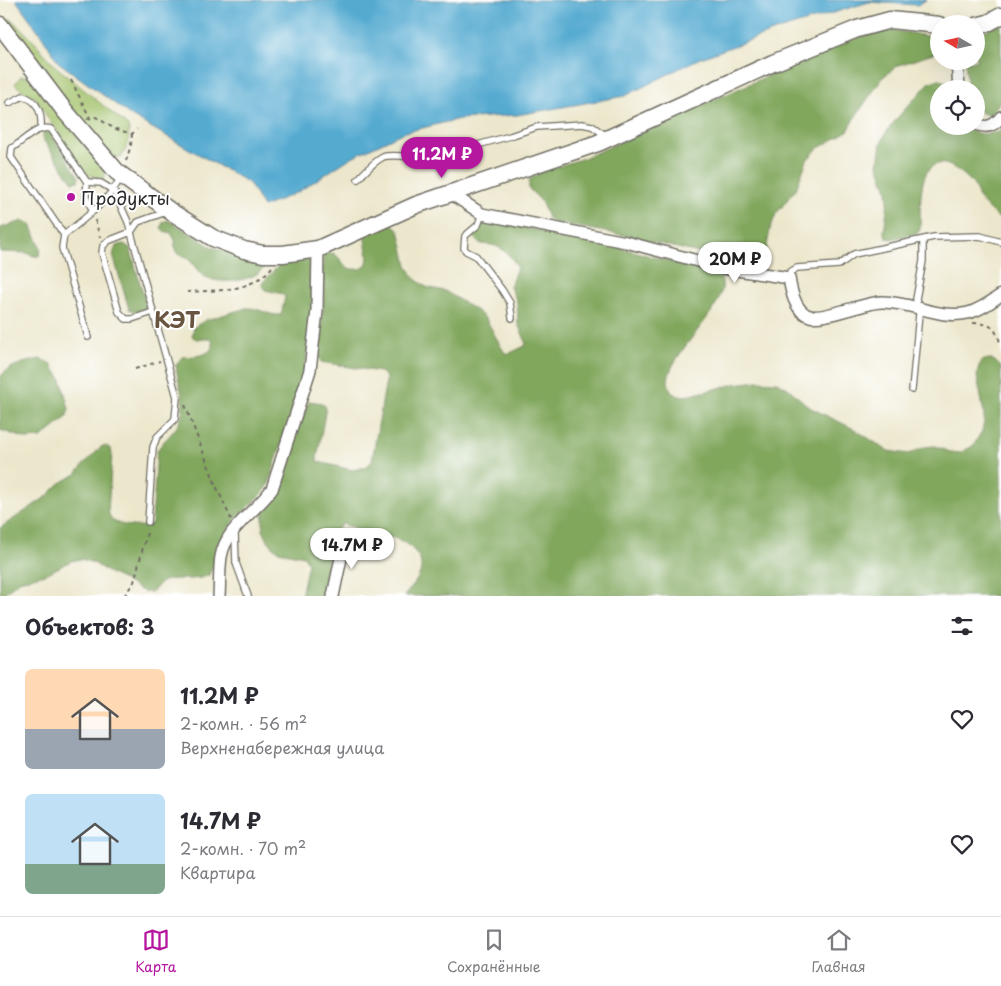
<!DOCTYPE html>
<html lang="ru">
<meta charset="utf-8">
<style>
:root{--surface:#fff;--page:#f7f7f7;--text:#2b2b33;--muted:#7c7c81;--line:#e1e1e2;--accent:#b5179e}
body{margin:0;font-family:"Playpen Sans",sans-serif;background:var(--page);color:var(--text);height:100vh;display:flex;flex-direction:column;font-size:19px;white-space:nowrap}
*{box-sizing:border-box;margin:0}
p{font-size:16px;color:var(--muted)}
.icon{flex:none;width:28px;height:28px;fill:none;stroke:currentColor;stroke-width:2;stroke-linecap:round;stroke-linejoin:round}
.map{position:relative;height:596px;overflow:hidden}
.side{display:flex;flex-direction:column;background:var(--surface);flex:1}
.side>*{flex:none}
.needle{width:32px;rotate:279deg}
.controls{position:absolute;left:930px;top:15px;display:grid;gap:10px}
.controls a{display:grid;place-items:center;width:55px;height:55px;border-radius:50%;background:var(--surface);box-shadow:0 5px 20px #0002;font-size:25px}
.price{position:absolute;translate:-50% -42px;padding:0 11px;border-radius:18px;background:#fff;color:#222;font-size:16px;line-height:32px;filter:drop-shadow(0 1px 2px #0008)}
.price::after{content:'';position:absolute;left:50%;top:30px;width:15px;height:11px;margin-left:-8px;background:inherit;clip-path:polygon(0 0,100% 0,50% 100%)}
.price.current{background:var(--accent);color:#fff}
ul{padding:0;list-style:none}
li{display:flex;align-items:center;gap:15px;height:125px;padding:0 25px}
li span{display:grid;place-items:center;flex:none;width:140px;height:100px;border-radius:8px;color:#555}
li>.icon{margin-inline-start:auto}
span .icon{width:60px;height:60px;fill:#fffc;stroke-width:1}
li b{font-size:21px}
h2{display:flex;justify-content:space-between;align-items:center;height:60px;padding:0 25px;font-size:21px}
.tab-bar{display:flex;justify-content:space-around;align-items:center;height:70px;border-top:1px solid var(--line);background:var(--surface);font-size:14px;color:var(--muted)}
.tab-bar a{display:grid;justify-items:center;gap:2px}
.tab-bar .current{color:var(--accent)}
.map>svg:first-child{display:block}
.green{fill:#a2c169;stroke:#66764a}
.forest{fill:#81a75d;stroke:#566944}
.water{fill:#54aad0;stroke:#406a7e}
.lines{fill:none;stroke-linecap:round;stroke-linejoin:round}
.service-casing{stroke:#6f6d63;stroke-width:8}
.minor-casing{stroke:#6f6d63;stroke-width:14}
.secondary-casing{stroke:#6f6d63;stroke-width:19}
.path{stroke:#6f6d63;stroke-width:2;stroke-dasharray:4 4;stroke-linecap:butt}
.service{stroke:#fff;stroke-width:5.5}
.minor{stroke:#fff;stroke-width:11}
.secondary{stroke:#fff;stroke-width:16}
.poi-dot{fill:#b5179e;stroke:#fff;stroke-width:2}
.labels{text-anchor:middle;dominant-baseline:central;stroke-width:4;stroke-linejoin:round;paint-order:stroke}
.poi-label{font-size:18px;fill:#2b2b2b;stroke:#fff;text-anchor:start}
.district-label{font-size:22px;font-weight:bold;fill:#69553f;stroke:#fff}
</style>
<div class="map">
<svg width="1001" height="596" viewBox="0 0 1001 596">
<rect width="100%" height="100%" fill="#fff"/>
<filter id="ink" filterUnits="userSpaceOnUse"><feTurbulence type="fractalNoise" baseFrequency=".02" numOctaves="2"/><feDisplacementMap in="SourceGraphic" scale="10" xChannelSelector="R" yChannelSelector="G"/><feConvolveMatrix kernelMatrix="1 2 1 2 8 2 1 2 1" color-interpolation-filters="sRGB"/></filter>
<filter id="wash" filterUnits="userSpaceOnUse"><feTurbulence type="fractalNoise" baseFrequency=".0096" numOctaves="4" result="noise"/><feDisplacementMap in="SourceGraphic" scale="20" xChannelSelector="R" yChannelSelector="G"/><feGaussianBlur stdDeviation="1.12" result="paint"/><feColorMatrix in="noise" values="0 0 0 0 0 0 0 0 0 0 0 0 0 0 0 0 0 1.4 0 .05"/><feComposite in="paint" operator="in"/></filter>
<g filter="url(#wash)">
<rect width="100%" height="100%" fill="#ece7cc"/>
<g class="green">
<path d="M6 18 11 19 33 40 54 65 128 126C131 136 127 149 121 158L114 157 84 124 5 19Z"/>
<polygon points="21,76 29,77 103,169 105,175 103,179 88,175 48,118 36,98 21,90 15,84"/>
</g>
<g class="forest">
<polygon points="1001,24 1001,100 993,112 987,115 976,110 976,89 968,89 965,61 976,61 976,34"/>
<polygon points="892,30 939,38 939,49 933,54 899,65 884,76 853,120 849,130 817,149 807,160 796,189 776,214 770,229 765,258 758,264 737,262 627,236 553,222 549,220 541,201 529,189 529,180 541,172 584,158 614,145 818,53 859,37"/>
<path d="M938 80C944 81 950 82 951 89H939V126H965L971 131 981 134 996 133 1001 130V220C994 214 987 208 981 201 977 196 977 189 973 184 968 177 954 166 945 164 916 158 921 211 920 229L918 233 892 239 887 238 884 232 888 201 887 190 878 165 881 143 887 131 898 117 930 82Z"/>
<polygon points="44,132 49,132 52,136 79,177 78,181 73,182 71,180 44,141 42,137"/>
<path d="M168 220 210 246 232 254 263 262 265 264C260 282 219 285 205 277 197 272 195 265 189 260 185 256 178 255 176 252 173 248 176 244 175 240 174 238 172 235 171 233L164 231 161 228 163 222Z"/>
<path d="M489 220 625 249 719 275C738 299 670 350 668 381 668 384 670 388 671 392L678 396 691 395 735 384 758 381 777 382 788 388 809 407 856 430 888 451 909 454 925 447 935 446 950 452 960 453 973 446 982 431 984 422V413L977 376 979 366 982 361 988 359 995 361 1001 367V596H404C408 591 413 587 416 581 431 559 410 543 391 537 383 534 375 534 368 532 359 529 352 526 342 524L334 534 320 596H301L308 563 304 556 279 551 274 548 267 539 263 530V520L264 511 268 503 277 491 309 401 322 403 326 407 317 459 318 462 353 470 366 467 372 461 386 380 385 375 380 372 321 362 318 354 323 311V257L325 254C329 253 332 252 336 255 344 262 345 271 358 269 362 269 366 267 367 263 370 254 364 244 365 235L392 224 399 230 407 265 414 278 426 287 445 291 477 311 486 319 504 352 508 354 525 346 526 342 518 324 517 302 510 287 517 267C513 258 506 251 496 246 488 243 478 247 474 237L475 232Z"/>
<polygon points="23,221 31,224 40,247 41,250 39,256 34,256 27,253 0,252 0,228"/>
<polygon points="124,244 130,248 146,304 145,309 135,312 129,309 113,255 116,246"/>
<path d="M309 258 313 262 312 310 305 369 268 486C258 501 241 511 231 525 219 542 217 558 209 575 195 583 171 575 160 583 157 586 155 590 152 592H144L122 579 109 573 94 563 81 559 71 561 48 573 19 581 0 596V528L46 497 59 484 76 474 85 463 102 446C109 446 111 448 112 454L108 512C110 516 111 520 115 522 123 526 146 529 152 523L157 451C163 440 175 432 179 423 189 403 177 384 176 365L182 357C193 356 216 357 212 340 206 337 197 342 192 336L194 327 206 320 246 308C258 307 268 316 281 315L285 297 283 294 265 290 262 286 263 282 282 262Z"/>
<path d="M41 359 51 364 61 379 69 409 66 418 41 438 27 439 0 430C0 419 0 388 0 379 4 366 29 361 41 359Z"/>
</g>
<polygon class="water" points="16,0 926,0 917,5 869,2 778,30 698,59 625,96 517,115 459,119 402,133 352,157 298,192 263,207 249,183 133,117 58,62 42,36"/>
</g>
<g filter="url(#ink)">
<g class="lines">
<g class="service-casing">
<g id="service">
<path d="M9 103 23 96C38 100 42 114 41 128"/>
<path d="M358 179C365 172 373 162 383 157 393 153 418 159 431 158L510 136 537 127 582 124 592 126 608 137"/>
<polyline points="87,182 101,183 114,191 128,222 177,397 175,419 157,437 153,447 148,522"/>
<polyline points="482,214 478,225 465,236 464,248 466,251 476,256 502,290 510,303 512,318"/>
<path d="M64 235C85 218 108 202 121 177"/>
<polyline points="789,278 790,272 797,268 839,265 854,254 934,237 980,236 1001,242"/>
<polyline points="153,312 132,319 126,319 119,312 102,253 103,246 108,241 131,232 138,222 166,212"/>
<path d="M88 337 62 248 64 235 11 157 12 148C22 142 39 124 51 129L87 182 86 197 93 211"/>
<polyline points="912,390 919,314 916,299 923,261 923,240"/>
<polyline points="235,533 236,563 248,596"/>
</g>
</g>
<g class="minor-casing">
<g id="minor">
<polyline points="957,61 959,89"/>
<path d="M976 124C987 129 994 126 1001 117"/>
<path d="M450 193 482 214 626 242 724 268 789 278C791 291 795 312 810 316 822 320 864 303 881 302 911 301 938 320 968 313 980 310 991 302 1001 295"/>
<path d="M219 596C220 583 219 569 221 557 226 527 256 512 272 489L310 370 317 311 318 249"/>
<polyline points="333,596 345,539"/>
</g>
</g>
<g class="secondary-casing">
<g id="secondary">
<polyline points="0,25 64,110 117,172 170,211 213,238 244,250 263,254 283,254 318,249 416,205 598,143 773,63 857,29 890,20 939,25"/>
<polyline points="976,26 988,23 1001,16"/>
</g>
</g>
<g class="path">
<polyline points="71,80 90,118"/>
<polyline points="87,119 96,117 113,128 132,134 137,129"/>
<polyline points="126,161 131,145 132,134"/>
<polyline points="95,220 100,237"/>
<path d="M187 292C217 290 251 293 272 267"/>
<path d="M973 323C990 324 994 325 1000 342"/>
<polyline points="135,369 160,361"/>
<polyline points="185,405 217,488 231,519"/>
<polyline points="124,596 134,582 148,529"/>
</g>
<use href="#service" class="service"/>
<use href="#minor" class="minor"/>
<use href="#secondary" class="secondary"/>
</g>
</g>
<circle class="poi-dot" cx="71" cy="197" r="5"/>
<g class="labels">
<g class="poi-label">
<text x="81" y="197">Продукты</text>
</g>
<g class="district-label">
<text x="177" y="318">КЭТ</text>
</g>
</g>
</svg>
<div class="controls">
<a><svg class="needle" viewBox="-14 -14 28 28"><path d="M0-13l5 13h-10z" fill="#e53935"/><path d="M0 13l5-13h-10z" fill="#7c7c81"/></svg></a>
<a><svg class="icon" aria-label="locate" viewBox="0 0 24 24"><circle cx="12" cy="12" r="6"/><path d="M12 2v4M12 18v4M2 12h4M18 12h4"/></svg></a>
</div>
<b class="price current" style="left:442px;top:179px">11.2M ₽</b>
<b class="price" style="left:735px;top:284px">20M ₽</b>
<b class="price" style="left:352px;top:570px">14.7M ₽</b>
</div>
<section class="side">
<h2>Объектов: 3<svg class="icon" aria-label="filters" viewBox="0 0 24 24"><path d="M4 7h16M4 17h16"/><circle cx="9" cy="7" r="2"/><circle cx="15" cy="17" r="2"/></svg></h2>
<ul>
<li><span style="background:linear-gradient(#ffd9b3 60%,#9aa5b1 0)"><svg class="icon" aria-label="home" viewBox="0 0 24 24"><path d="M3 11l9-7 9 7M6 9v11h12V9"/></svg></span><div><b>11.2M ₽</b><p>2-комн. · 56 m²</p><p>Верхненабережная улица</p></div><svg class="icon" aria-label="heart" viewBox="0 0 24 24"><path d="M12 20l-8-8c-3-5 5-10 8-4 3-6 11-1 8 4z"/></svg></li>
<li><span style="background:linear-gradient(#bfe0f5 70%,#7fa58c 0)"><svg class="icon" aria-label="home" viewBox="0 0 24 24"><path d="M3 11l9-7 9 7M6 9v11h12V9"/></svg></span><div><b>14.7M ₽</b><p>2-комн. · 70 m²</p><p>Квартира</p></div><svg class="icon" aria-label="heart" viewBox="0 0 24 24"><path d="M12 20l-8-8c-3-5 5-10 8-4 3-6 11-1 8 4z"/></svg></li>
</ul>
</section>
<nav class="tab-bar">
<a class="current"><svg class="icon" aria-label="map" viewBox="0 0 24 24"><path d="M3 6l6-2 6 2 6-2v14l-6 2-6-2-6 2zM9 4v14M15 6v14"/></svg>Карта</a>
<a><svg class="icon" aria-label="saved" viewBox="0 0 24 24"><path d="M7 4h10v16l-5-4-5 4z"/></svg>Сохранённые</a>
<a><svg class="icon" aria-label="home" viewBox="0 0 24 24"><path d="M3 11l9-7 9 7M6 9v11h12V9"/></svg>Главная</a>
</nav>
